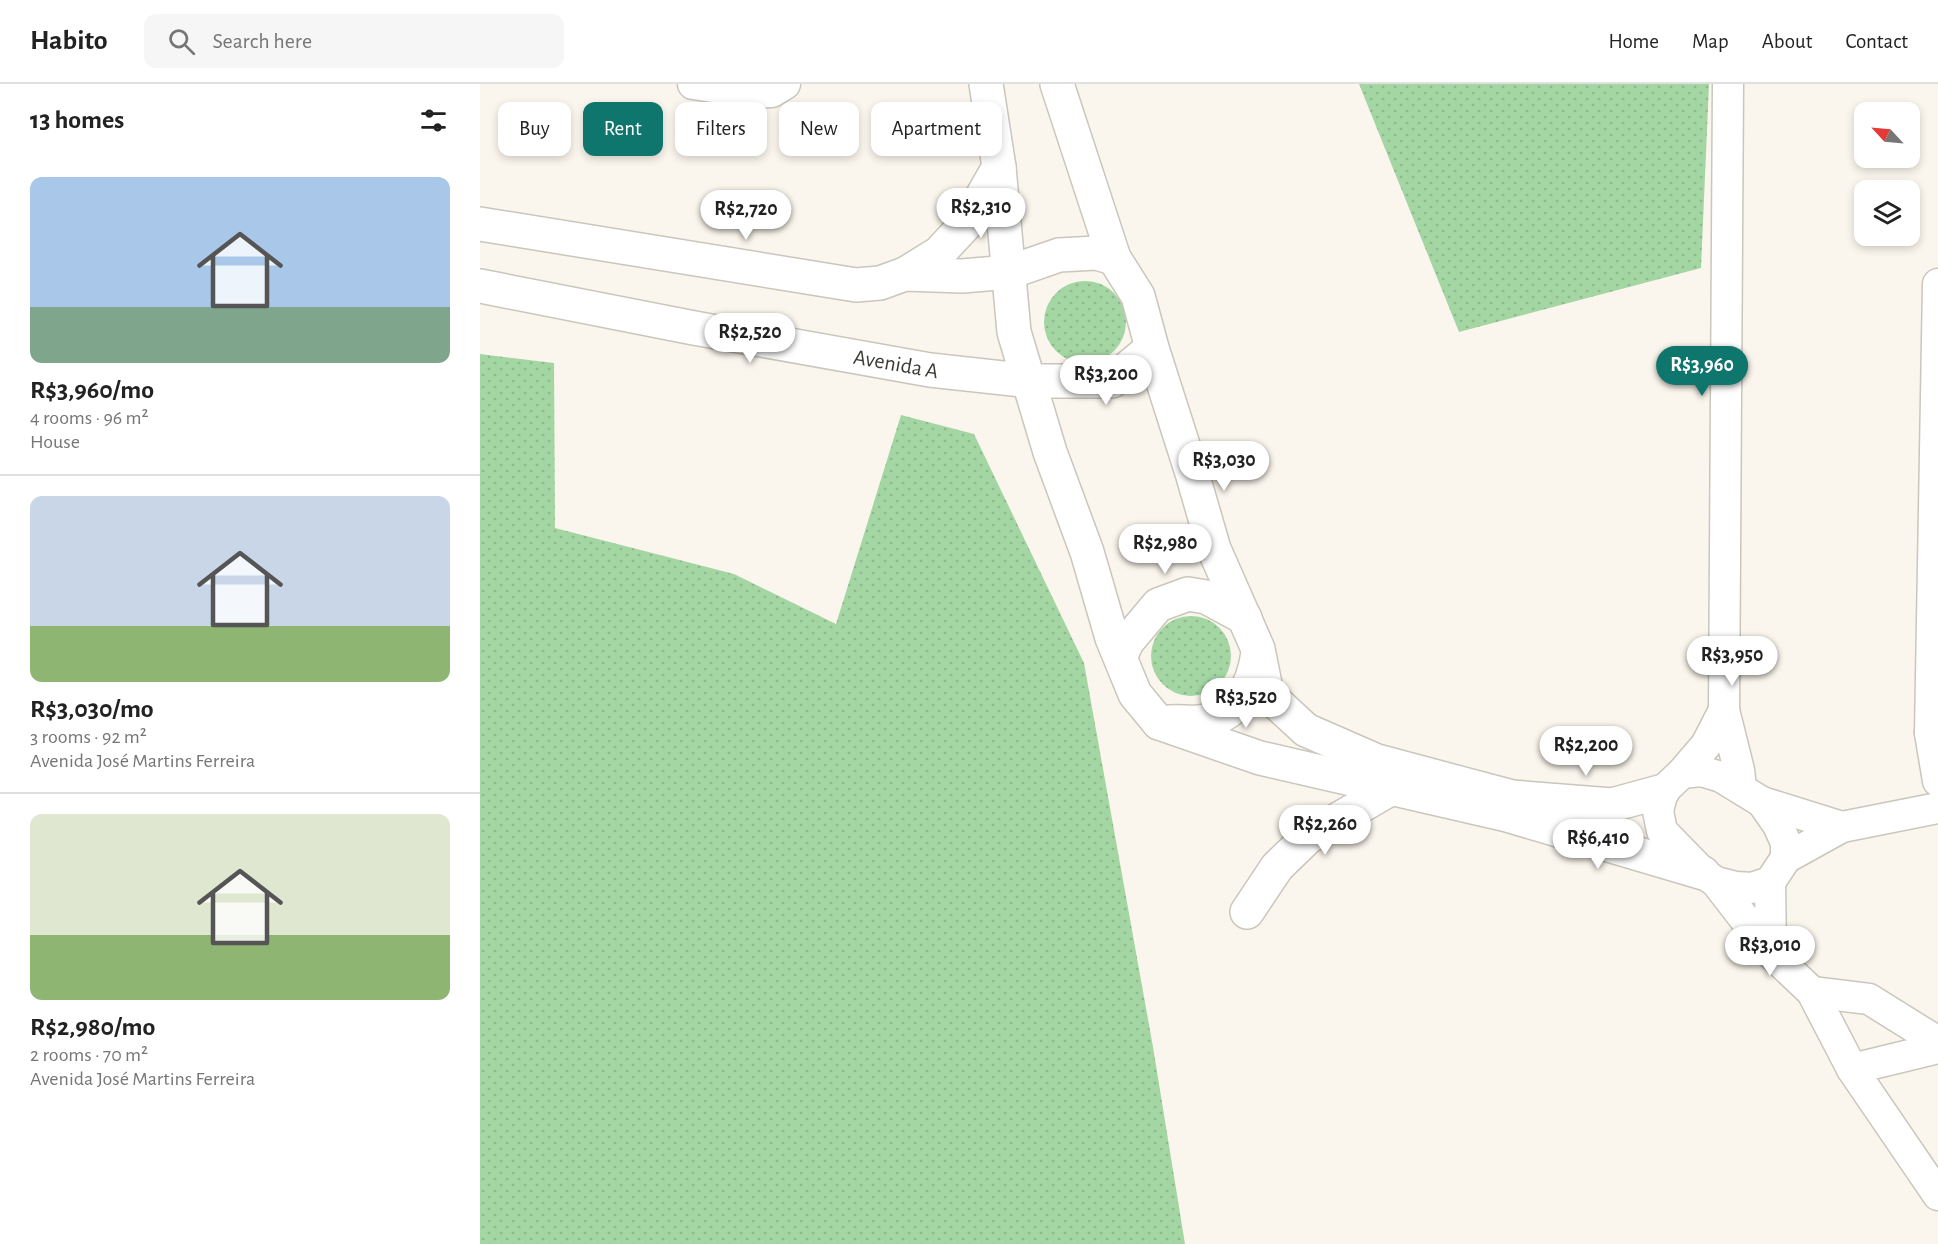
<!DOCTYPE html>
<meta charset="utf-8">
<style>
:root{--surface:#fff;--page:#f6f6f6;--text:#222;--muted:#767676;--line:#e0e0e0;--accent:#0f766e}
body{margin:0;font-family:"Alegreya Sans",sans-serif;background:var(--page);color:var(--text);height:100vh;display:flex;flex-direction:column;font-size:22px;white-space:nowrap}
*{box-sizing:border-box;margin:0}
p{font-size:20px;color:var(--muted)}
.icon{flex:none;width:33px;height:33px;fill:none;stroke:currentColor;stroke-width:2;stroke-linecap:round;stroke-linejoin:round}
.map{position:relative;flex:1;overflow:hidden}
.panel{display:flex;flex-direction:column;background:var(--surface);width:480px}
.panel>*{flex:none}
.guide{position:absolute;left:18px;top:18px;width:570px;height:54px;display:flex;gap:12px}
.needle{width:39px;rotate:296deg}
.controls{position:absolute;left:1374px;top:18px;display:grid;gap:12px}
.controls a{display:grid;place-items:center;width:66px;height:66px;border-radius:12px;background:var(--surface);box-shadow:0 3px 9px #0003;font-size:30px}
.price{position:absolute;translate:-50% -51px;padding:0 14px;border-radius:21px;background:#fff;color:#222;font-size:20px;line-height:39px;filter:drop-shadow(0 2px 3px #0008)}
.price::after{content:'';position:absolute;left:50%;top:36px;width:18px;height:14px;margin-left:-9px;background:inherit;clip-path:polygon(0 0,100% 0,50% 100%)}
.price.selected{background:var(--accent);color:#fff}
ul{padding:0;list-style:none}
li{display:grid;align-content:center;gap:12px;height:318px;padding:0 30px}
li+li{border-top:2px solid var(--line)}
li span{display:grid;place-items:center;height:186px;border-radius:12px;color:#555}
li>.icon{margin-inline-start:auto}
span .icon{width:108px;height:108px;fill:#fffc;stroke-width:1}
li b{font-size:26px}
h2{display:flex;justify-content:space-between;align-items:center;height:72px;padding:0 30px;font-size:26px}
.tag{padding:0 21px;border-radius:12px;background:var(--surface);box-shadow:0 3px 9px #0003;font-size:21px;line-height:54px}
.tag.selected{background:var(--accent);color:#fff}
header{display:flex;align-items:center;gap:36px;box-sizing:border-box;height:84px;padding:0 30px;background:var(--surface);border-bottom:2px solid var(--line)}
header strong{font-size:28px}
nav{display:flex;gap:33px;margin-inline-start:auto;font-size:21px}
.search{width:420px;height:54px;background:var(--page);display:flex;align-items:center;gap:15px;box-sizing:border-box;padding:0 21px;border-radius:12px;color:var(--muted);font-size:22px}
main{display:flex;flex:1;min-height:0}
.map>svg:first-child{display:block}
.grass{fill:url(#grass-dots)}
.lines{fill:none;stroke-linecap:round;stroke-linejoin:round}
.street-casing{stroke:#cac6bc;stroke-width:33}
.secondary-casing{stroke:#cac6bc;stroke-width:36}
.street{stroke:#fff;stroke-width:30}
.secondary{stroke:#fff;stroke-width:33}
.labels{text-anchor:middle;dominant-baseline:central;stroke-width:6;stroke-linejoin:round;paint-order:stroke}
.street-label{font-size:22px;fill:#3b3935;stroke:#fff}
</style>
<header>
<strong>Habito</strong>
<div class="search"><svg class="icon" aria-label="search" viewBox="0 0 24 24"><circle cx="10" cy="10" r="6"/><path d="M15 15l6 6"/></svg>Search here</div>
<nav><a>Home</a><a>Map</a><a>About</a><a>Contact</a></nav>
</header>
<main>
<section class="panel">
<h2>13 homes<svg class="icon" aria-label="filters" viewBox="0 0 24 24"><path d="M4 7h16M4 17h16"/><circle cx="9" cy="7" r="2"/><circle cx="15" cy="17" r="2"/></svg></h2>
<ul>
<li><span style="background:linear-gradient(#a9c7e8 70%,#7fa58c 0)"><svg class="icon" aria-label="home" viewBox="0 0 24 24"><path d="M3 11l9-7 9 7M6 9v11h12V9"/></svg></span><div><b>R$3,960/mo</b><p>4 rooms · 96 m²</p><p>House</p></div></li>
<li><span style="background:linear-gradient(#c9d6e8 70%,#8fb573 0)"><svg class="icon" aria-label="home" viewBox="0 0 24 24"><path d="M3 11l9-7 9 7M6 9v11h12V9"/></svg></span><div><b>R$3,030/mo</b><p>3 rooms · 92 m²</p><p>Avenida José Martins Ferreira</p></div></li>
<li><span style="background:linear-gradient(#dfe7d0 65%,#8fb573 0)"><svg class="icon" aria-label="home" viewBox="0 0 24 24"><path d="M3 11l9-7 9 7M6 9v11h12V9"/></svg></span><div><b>R$2,980/mo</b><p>2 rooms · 70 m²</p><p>Avenida José Martins Ferreira</p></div></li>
</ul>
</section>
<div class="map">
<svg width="1458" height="1160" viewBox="0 0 1458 1160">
<defs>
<pattern id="grass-dots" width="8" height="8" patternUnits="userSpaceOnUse" patternTransform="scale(1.5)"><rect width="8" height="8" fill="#a4d6a3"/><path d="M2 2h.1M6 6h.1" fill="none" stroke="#8eb88d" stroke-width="1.8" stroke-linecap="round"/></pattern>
</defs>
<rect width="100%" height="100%" fill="#fbf6ed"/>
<g class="grass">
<polygon points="879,0 1229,0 1221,184 979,248"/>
<circle cx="605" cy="238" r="41"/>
<polygon points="0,270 74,279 75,444 254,490 356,540 421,331 494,350 604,579 673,963 705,1160 0,1160"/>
<circle cx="711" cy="572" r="40"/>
</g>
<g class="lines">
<g class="street-casing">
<g id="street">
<polyline points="213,0 273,9 292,8 305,0"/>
<polyline points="1244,626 1248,0"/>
<polyline points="1450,649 1458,200"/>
<polyline points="1458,655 1450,649 1458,697"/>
<polygon points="1221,687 1241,693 1282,718 1298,741 1306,759 1306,774 1290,798 1272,804 1256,803 1236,798 1223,789 1182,747 1178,727 1183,707 1202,689"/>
<polyline points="1202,689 1226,661 1244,626 1259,686 1261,704"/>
<polyline points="1282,718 1362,743 1306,774"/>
<polyline points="1362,743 1458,724"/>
<polyline points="1236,798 1291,869 1290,798"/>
<polyline points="1291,869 1332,908 1372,985 1458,1111"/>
<polyline points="1332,908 1389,915 1458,958"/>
<polyline points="1372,985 1458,964"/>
</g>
</g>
<g class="secondary-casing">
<g id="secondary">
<polyline points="506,0 519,83 534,248 570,368 607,468 632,554 655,610 679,639"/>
<polyline points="577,0 634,174 658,212 672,264 712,389 734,465 778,565 787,610 826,646 897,677 1032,713 1132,721 1183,707"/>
<polyline points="0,140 376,201 400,199 425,190 482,192 530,188 579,171 616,169 634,174"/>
<polyline points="425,190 459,169 487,139 519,83"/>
<polyline points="0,202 214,244 450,286 550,297 632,297 672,264"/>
<polyline points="641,571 647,558 678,521 708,510 726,513 765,534"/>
<path d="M690 638C700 637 709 639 719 638 757 634 773 603 778 569"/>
<polyline points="679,639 780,674 1027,731 1223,789"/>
<polyline points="767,828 797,783 828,753 910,705"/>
</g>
</g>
<use href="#street" class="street"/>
<use href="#secondary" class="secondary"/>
</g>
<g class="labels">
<g class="street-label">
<text transform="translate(416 280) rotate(10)">Avenida A</text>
</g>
</g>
</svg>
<div class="controls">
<a><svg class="needle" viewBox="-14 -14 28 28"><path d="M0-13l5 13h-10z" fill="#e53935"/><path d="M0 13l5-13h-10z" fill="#767676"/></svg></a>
<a><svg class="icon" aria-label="layers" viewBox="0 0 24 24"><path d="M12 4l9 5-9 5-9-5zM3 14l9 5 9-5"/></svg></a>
</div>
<b class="price" style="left:501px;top:155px">R$2,310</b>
<b class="price" style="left:266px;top:157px">R$2,720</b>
<b class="price" style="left:270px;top:280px">R$2,520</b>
<b class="price selected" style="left:1222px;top:313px">R$3,960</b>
<b class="price" style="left:626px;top:322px">R$3,200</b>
<b class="price" style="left:744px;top:408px">R$3,030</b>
<b class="price" style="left:685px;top:491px">R$2,980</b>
<b class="price" style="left:1252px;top:603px">R$3,950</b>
<b class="price" style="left:766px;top:645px">R$3,520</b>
<b class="price" style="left:1106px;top:693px">R$2,200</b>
<b class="price" style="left:845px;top:772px">R$2,260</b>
<b class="price" style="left:1118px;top:786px">R$6,410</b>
<b class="price" style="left:1290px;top:893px">R$3,010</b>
<div class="guide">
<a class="tag">Buy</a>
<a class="tag selected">Rent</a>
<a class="tag">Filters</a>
<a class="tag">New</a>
<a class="tag">Apartment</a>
</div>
</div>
</main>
